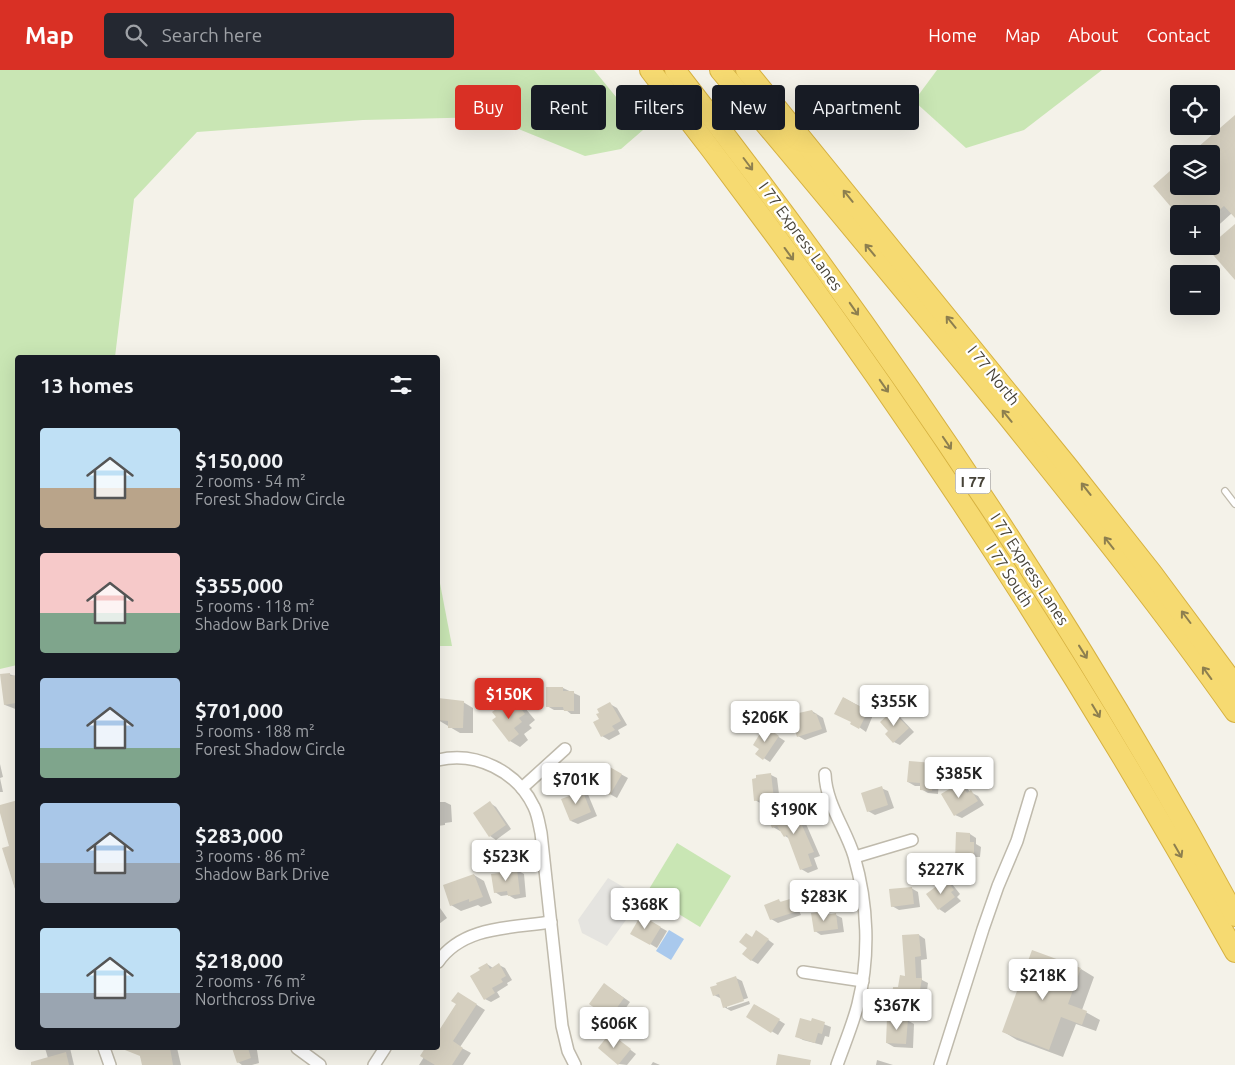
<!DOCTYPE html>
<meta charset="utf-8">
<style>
:root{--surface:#171b24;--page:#242831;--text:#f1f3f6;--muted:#9ea1a6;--accent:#d93025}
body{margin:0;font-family:Ubuntu,sans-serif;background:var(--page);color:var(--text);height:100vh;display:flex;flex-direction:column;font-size:19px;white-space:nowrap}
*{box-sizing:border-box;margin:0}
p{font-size:16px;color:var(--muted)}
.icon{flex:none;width:28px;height:28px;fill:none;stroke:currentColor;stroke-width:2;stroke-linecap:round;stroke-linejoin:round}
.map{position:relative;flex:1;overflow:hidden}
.drawer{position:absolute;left:15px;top:285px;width:425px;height:695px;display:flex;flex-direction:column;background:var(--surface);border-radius:5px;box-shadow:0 5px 20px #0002}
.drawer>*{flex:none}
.top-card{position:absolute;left:455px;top:15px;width:475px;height:45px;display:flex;gap:10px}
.tools{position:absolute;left:1170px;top:15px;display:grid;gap:10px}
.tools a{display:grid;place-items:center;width:50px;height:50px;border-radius:5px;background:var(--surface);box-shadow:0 5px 20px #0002;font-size:25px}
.price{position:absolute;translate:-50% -42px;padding:0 11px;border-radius:5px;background:#fff;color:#222;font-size:16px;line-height:32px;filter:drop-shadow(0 1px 2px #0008)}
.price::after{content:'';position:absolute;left:50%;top:30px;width:15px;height:11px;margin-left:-8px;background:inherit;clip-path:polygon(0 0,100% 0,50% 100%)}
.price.active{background:var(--accent);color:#fff}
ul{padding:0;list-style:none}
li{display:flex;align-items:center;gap:15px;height:125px;padding:0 25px}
li span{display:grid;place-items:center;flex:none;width:140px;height:100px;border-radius:5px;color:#555}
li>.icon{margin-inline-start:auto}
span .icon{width:60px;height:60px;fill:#fffc;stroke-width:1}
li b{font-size:21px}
h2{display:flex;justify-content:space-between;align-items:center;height:60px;padding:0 25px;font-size:21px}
.pill{padding:0 18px;border-radius:5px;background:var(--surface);box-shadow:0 5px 20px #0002;font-size:18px;line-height:45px}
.pill.active{background:var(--accent);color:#fff}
header{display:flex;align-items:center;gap:30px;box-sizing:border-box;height:70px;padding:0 25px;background:var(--accent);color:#fff}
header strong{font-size:24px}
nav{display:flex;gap:28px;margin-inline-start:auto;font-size:18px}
.search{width:350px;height:45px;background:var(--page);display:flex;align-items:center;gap:12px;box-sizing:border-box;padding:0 18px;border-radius:5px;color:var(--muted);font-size:19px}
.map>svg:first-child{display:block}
.green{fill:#c9e6b4}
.parking{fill:#e5e4e0}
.water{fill:#a9c9ed}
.shadow{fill:#0003}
.building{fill:#d5cfbf}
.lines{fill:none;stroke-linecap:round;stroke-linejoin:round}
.service-casing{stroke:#bfbaac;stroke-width:8}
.minor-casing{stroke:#bfbaac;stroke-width:14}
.motorway-casing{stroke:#d6b141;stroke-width:22}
.service{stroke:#fff;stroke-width:5.5}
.minor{stroke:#fff;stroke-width:11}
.motorway{stroke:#f6da71;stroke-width:20}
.oneway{stroke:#8d7f4f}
.labels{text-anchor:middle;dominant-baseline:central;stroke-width:4.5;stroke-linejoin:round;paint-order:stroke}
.shield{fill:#fff;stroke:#7e7b74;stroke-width:1}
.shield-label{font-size:15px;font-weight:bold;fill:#474338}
.street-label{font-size:16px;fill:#474338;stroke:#fff}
</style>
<header>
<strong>Map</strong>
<div class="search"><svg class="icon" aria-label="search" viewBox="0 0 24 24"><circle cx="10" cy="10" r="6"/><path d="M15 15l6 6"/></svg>Search here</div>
<nav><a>Home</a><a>Map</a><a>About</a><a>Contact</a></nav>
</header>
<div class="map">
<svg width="1235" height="995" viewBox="0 0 1235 995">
<rect width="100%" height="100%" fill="#f4f2e9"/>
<g class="green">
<polygon points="0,0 594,0 643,60 621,79 585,86 489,47 363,50 197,62 134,129 115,287 18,288 17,595 0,599"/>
<polygon points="937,0 1102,0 1024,60 966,78 914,31"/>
<polygon points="438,503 452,576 438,576"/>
<polygon points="677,773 731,806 700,857 646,824"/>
</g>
<polygon class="parking" points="608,808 642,828 607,876 582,863 578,850"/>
<polygon class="water" points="669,860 684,869 671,890 656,881"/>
<g class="shadow">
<polygon points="1235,46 1235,146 1232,143 1211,162 1211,144 1179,116 1211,116"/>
<polygon points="9,604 18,607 18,640 5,635"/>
<polygon points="563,618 580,626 580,644 571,644 566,640 554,640 547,636"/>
<polygon points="844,628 865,639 864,641 873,645 866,662 852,652"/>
<polygon points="438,630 463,632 473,638 473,663 460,663 438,650"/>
<polygon points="515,632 525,638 535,650 529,655 532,658 524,664 528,670 520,677 510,671 498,647 500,637 504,640"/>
<polygon points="610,634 617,638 627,655 618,660 620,664 609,670 602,666 595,652 601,649"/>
<polygon points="812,641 823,648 827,662 805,670 798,666"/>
<polygon points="892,642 899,646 914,662 900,675 894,672 890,661"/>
<polygon points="774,664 785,671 770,692 757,684 761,679 763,668"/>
<polygon points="0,694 3,707 0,708 3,722 0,722"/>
<polygon points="934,694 940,698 938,724 928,723 921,719 921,716 915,716 908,712"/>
<polygon points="608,697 628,708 617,728 597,717"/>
<polygon points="771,705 777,708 780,732 762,734 755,730"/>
<polygon points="961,714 967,718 970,722 978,726 984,735 962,748 955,745"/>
<polygon points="881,718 888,721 894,738 875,745 868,741"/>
<polygon points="581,719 587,722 597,746 578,754 571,751"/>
<polygon points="18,731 18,829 4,779 10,777 0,738 0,736"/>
<polygon points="438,732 445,732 451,735 452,752 445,753 445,755 438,756"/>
<polygon points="490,733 496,737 511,759 496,770 490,766"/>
<polygon points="793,737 800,740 820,786 814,788 818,799 808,803 801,799 790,769 785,766 781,760 780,761 773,757"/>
<polygon points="970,764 976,768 976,774 981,777 980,787 975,787 975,795 963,794 956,790"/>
<polygon points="517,800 524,804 526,827 515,829 508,825 501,826 495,822"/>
<polygon points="474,805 484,811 492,833 481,837 478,835 461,841 451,835"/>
<polygon points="946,811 952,814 960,824 957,827 961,831 945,843 939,839"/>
<polygon points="911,818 918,822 920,837 899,840 892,836"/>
<polygon points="15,830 18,830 18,841"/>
<polygon points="790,830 796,834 801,845 778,853 771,849 779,831 783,833"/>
<polygon points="438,835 447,848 439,854 438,853"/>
<polygon points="825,842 830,845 836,845 842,848 844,862 821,865 815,861"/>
<polygon points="642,847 667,861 657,878 632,863"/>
<polygon points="919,865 925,869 927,889 921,890 922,910 928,913 925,935 900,932 893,928 907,908"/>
<polygon points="763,866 774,874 758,894 751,890 748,877 753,868"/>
<polygon points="487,894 493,898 499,895 505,898 512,910 507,913 508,915 497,922 500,927 491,932 485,929 482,901"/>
<polygon points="1081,899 1094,907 1082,940 1100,950 1096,961 1076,954 1063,987 1017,970 1004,962"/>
<polygon points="736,908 742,911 748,928 727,935 727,938 749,931 750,934 731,941 724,937 722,929 714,925"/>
<polygon points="610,918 630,932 618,949 608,942 606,944 590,934"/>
<polygon points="466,928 485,940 460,977 471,983 463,995 419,995 424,987 422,986 427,978 438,978 438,963 457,934"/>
<polygon points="755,935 785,954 778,965 748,947"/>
<polygon points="813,950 831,957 829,967 825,966 822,975 803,970 796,966 812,953"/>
<polygon points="907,950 914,954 913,978 894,977 887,973"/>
<polygon points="611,965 636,984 627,995 619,994"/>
<polygon points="45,978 70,978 74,995 50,995"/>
<polygon points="138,978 177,978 181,995 143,995"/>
<polygon points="233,978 261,978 257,980 259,993 252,995 242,995 238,992"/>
<polygon points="877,990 893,995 876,995"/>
<polygon points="653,992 660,995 651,995"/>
</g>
<g class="building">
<polygon points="1235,45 1235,148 1224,136 1215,144 1177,144 1153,116 1179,93 1179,116 1211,116 1211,84 1190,84"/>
<polygon points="1235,154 1235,210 1207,178"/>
<polygon points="10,603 10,606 18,605 18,629 16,629 16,633 4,635 0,604"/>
<polygon points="546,617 563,617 563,621 574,621 574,641 564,641 563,637 546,637"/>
<polygon points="843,627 868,641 859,659 850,654 851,652 834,644"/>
<polygon points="438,628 464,631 463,658 448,658 448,651 438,650"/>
<polygon points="515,630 525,644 519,648 522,652 514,658 519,664 509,672 492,650 496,647 492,642 500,636 502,640"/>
<polygon points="610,632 621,651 612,656 615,660 601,667 593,652 599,649 596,644 599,643 597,639"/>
<polygon points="812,640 814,644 816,643 822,659 797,667 790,645"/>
<polygon points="892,641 909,658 893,673 885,664 888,661 880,652"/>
<polygon points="768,658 779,666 763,690 755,684 759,679 753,675 759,665 762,666"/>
<polygon points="909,691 934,693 932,721 920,720 920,713 907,712"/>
<polygon points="608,696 622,704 610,725 596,717"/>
<polygon points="771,703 774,729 754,731 752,709 756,708 756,705"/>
<polygon points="961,712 967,723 971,720 978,731 954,746 941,724"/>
<polygon points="882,716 888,735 867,742 861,723"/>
<polygon points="581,717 591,742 570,751 561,729 572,725 571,721"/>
<polygon points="18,730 18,819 15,819 2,778 9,776 0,743 0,735"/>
<polygon points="490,731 506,755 489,767 473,743"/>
<polygon points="793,735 814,782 808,784 812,796 800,800 787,765 784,767 777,756 772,758 768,748 775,745 774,743"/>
<polygon points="956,762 970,763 970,772 974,772 974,784 969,784 968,792 955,791"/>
<polygon points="517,799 520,824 508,826 507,821 494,823 491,804 499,803 499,801"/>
<polygon points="474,804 483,827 469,832 469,829 450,836 443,815"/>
<polygon points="946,809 954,820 951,822 955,827 938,840 926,824"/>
<polygon points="912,817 914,834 891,837 889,819"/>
<polygon points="779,829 780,832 790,829 795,842 770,850 764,835"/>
<polygon points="825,841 826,845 836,843 838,859 814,862 811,843"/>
<polygon points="641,845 661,857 650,875 630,864"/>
<polygon points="756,860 769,869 751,891 742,884 747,878 739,872 746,863 752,867"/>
<polygon points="919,864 921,886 915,887 916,908 922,908 918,932 892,929 893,917 898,917 900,905 905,906 902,865"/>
<polygon points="1032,880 1081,898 1068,934 1087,941 1082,955 1061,947 1049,980 1002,962"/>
<polygon points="487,893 490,899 499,893 506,906 501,909 503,912 492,918 495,923 484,930 470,906 480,900 478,898"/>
<polygon points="736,906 744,931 723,938 719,924 713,926 710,917 717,915 716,913"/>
<polygon points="604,913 624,928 611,946 601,939 599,941 589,934"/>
<polygon points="458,922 477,934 453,971 463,978 452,995 435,995 420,986 425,978 438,978 438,962 456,934 451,931"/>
<polygon points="754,934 780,949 771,963 746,947"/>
<polygon points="800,948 811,951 812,948 825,952 822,964 818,963 815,973 795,967"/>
<polygon points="887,948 908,949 906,974 886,973"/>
<polygon points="610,963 631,979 618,995 598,978"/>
<polygon points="120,978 170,978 173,995 142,995 140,986"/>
<polygon points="232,978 248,978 251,988 237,993"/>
<polygon points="66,982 69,995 31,995 31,992"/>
<polygon points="778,984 811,990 810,995 776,995"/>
</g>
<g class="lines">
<g class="service-casing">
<polyline id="service" points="1225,421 1235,434"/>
</g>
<g class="minor-casing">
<g id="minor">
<path d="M438 690C476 681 517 701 534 737 538 745 539 754 541 763L562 956 568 981 575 995"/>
<path d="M825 704C826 734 846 759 854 786 868 834 870 886 858 934 853 954 844 975 837 995"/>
<polyline points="522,718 565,679"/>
<polyline points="855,787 912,770"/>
<path d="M438 892C463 856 511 858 551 852"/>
<polyline points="803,902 863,911"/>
<polyline points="104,978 110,995"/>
<polyline points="297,978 320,995"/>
<polyline points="374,995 385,978"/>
<polyline points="940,995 983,859 998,816 1017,771 1031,724"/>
</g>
</g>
<g class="motorway-casing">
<g id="motorway">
<path d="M650 0C868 279 1063 573 1235 882"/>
<path d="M675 0C883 267 1074 547 1235 846"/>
<path d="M720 0C817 115 913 231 1008 347 1086 444 1164 541 1235 642"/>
<polyline points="746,0 1069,398 1152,503 1235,615"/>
</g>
</g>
<use href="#service" class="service"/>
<use href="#minor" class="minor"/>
<use href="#motorway" class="motorway"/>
</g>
<defs><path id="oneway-shaft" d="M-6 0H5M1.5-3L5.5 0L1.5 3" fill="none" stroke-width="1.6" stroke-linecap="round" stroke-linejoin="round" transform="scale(1.25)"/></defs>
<g class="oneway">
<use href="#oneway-shaft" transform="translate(748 94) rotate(53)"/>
<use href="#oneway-shaft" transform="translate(848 126) rotate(-129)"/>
<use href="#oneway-shaft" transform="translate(870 180) rotate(-130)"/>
<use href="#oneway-shaft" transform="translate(789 184) rotate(54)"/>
<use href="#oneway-shaft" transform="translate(854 239) rotate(55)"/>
<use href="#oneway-shaft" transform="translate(951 252) rotate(-129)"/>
<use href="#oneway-shaft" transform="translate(884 316) rotate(55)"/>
<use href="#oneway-shaft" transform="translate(1007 346) rotate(-129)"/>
<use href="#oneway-shaft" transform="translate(947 373) rotate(56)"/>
<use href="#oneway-shaft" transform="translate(1086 419) rotate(-128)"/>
<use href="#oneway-shaft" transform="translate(1109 473) rotate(-128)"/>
<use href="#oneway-shaft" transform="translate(1186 547) rotate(-127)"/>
<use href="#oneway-shaft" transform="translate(1083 582) rotate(58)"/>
<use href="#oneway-shaft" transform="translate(1207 603) rotate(-126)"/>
<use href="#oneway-shaft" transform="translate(1096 641) rotate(59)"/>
<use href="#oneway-shaft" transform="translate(1178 781) rotate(60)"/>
</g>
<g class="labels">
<rect class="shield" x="955.5" y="398.5" width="35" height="25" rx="4"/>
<g class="shield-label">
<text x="973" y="411">I 77</text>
</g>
<g class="street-label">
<text transform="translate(801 166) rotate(54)">I 77 Express Lanes</text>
<text transform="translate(994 305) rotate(51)">I 77 North</text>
<text transform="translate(1030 499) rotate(57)">I 77 Express Lanes</text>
<text transform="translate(1010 505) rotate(57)">I 77 South</text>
</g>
</g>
</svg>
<div class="tools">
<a><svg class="icon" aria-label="locate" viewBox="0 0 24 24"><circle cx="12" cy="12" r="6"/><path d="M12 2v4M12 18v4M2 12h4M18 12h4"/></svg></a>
<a><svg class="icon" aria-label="layers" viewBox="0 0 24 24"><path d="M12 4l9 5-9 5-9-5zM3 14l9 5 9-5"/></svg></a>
<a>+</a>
<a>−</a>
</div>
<b class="price active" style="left:509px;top:650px">$150K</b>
<b class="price" style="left:894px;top:657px">$355K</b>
<b class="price" style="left:765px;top:673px">$206K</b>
<b class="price" style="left:959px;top:729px">$385K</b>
<b class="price" style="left:576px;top:735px">$701K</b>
<b class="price" style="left:794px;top:765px">$190K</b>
<b class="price" style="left:506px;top:812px">$523K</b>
<b class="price" style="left:941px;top:825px">$227K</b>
<b class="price" style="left:824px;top:852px">$283K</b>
<b class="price" style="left:645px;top:860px">$368K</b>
<b class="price" style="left:1043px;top:931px">$218K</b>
<b class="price" style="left:897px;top:961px">$367K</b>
<b class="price" style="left:614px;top:979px">$606K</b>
<div class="top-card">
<a class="pill active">Buy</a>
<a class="pill">Rent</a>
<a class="pill">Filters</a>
<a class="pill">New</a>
<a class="pill">Apartment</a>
</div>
<section class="drawer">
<h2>13 homes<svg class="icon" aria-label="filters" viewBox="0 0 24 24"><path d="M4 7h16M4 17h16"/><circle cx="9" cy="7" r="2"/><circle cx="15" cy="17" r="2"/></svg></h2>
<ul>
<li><span style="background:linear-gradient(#bfe0f5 60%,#b9a48a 0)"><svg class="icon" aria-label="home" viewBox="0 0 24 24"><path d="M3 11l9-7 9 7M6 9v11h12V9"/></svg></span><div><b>$150,000</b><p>2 rooms · 54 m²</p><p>Forest Shadow Circle</p></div></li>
<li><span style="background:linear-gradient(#f6c9c9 60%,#7fa58c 0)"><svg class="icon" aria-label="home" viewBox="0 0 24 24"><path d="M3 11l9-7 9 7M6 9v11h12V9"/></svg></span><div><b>$355,000</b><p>5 rooms · 118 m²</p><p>Shadow Bark Drive</p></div></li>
<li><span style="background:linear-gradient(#a9c7e8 70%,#7fa58c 0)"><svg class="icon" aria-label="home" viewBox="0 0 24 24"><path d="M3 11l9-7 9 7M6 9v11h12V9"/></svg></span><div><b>$701,000</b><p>5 rooms · 188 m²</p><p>Forest Shadow Circle</p></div></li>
<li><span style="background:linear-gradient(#a9c7e8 60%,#9aa5b1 0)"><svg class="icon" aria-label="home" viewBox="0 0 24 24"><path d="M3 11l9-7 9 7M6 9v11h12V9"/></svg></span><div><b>$283,000</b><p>3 rooms · 86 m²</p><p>Shadow Bark Drive</p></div></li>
<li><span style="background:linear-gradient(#bfe0f5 65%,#9aa5b1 0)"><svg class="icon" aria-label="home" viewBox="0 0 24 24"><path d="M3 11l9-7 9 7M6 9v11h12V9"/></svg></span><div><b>$218,000</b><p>2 rooms · 76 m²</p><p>Northcross Drive</p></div></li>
</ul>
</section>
</div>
